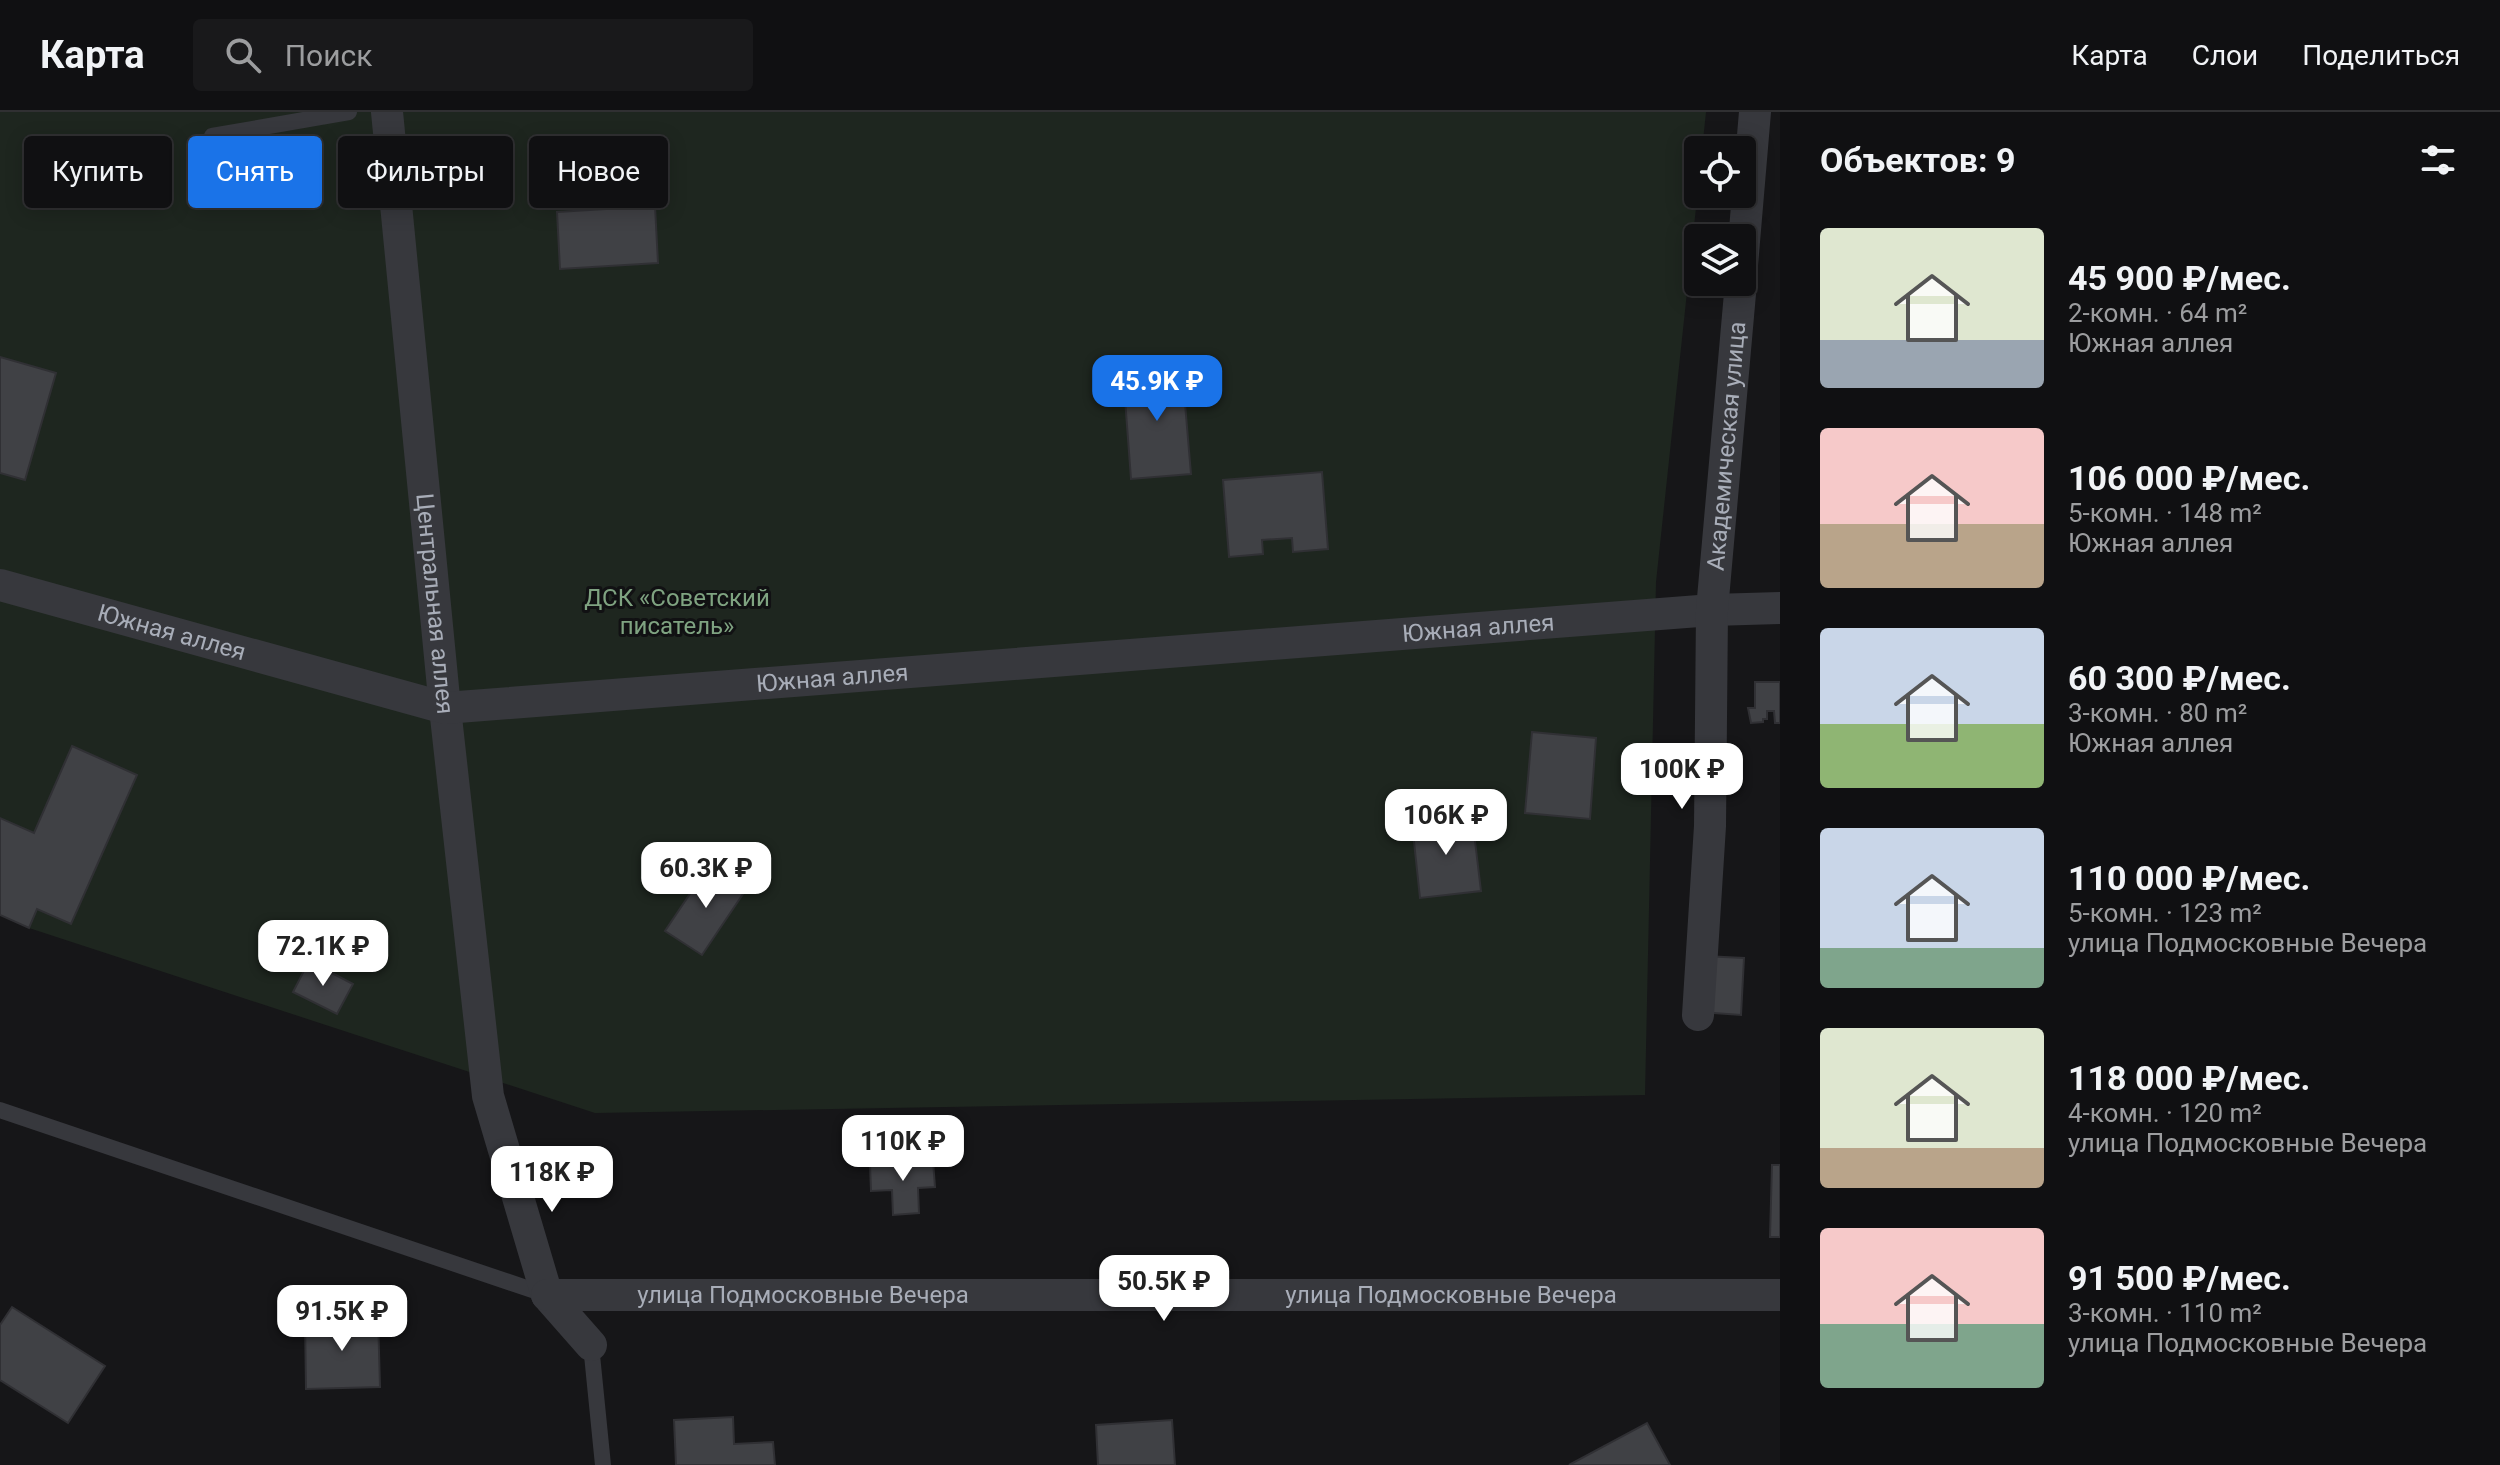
<!DOCTYPE html>
<html lang="ru">
<meta charset="utf-8">
<style>
:root{--surface:#101012;--page:#19191b;--text:#f1f3f6;--muted:#9c9d9f;--line:#303032;--accent:#1a73e8}
body{margin:0;font-family:Roboto,sans-serif;background:var(--page);color:var(--text);height:100vh;display:flex;flex-direction:column;font-size:30px;white-space:nowrap}
*{box-sizing:border-box;margin:0}
p{font-size:26px;color:var(--muted)}
.icon{flex:none;width:44px;height:44px;fill:none;stroke:currentColor;stroke-width:2;stroke-linecap:round;stroke-linejoin:round}
.map{position:relative;flex:1;overflow:hidden}
.drawer{display:flex;flex-direction:column;background:var(--surface);width:720px}
.drawer>*{flex:none}
.top-card{position:absolute;left:24px;top:24px;width:760px;height:72px;display:flex;gap:16px}
.fabs{position:absolute;left:1684px;top:24px;display:grid;gap:16px}
.fabs a{display:grid;place-items:center;width:72px;height:72px;border-radius:8px;background:var(--surface);box-shadow:0 4px 20px #0003,0 0 0 2px var(--line);font-size:40px}
.price{position:absolute;translate:-50% -68px;padding:0 18px;border-radius:16px;background:#fff;color:#222;font-size:26px;line-height:52px;filter:drop-shadow(0 2px 4px #0008)}
.price::after{content:'';position:absolute;left:50%;top:48px;width:24px;height:18px;margin-left:-12px;background:inherit;clip-path:polygon(0 0,100% 0,50% 100%)}
.price.current{background:var(--accent);color:#fff}
ul{padding:0;list-style:none}
li{display:flex;align-items:center;gap:24px;height:200px;padding:0 40px}
li span{display:grid;place-items:center;flex:none;width:224px;height:160px;border-radius:8px;color:#555}
li>.icon{margin-inline-start:auto}
span .icon{width:96px;height:96px;fill:#fffc;stroke-width:1}
li b{font-size:34px}
h2{display:flex;justify-content:space-between;align-items:center;height:96px;padding:0 40px;font-size:34px}
.tag{padding:0 28px;border-radius:8px;background:var(--surface);box-shadow:0 4px 20px #0003,0 0 0 2px var(--line);font-size:28px;line-height:72px}
.tag.current{background:var(--accent);color:#fff}
header{display:flex;align-items:center;gap:48px;box-sizing:border-box;height:112px;padding:0 40px;background:var(--surface);border-bottom:2px solid var(--line)}
header strong{font-size:38px}
nav{display:flex;gap:44px;margin-inline-start:auto;font-size:28px}
.search{width:560px;height:72px;background:var(--page);display:flex;align-items:center;gap:20px;box-sizing:border-box;padding:0 28px;border-radius:8px;color:var(--muted);font-size:30px}
main{display:flex;flex:1;min-height:0}
.map>svg:first-child{display:block}
.green{fill:#1e261f}
.building{fill:#404145;stroke:#303034;stroke-width:2}
.lines{fill:none;stroke-linecap:round;stroke-linejoin:round}
.service{stroke:#37383d;stroke-width:16}
.minor{stroke:#37383d;stroke-width:32}
.labels{text-anchor:middle;dominant-baseline:central;stroke-width:6;stroke-linejoin:round;paint-order:stroke}
.street-label{font-size:24px;fill:#a8adb8;stroke:#111113}
.park-label{font-size:24px;fill:#7fa381;stroke:#111113}
</style>
<header>
<strong>Карта</strong>
<div class="search"><svg class="icon" aria-label="search" viewBox="0 0 24 24"><circle cx="10" cy="10" r="6"/><path d="M15 15l6 6"/></svg>Поиск</div>
<nav><a>Карта</a><a>Слои</a><a>Поделиться</a></nav>
</header>
<main>
<div class="map">
<svg width="1780" height="1353" viewBox="0 0 1780 1353">
<rect width="100%" height="100%" fill="#161618"/>
<polygon class="green" points="0,0 1706,0 1702,38 1698,38 1698,77 1656,470 1645,983 595,1001 29,816 0,803"/>
<g class="building">
<polygon points="655,94 658,151 560,157 557,100"/>
<polygon points="0,245 56,261 25,368 0,361"/>
<polygon points="1182,256 1191,362 1131,367 1123,260"/>
<polygon points="1322,360 1328,437 1293,440 1292,426 1262,428 1263,442 1229,445 1223,368"/>
<polygon points="1755,570 1780,570 1780,611 1775,611 1774,599 1767,599 1767,607 1763,607 1763,610 1751,611 1748,596 1755,596"/>
<polygon points="1532,620 1596,626 1590,707 1525,701"/>
<polygon points="72,634 137,663 71,812 37,797 29,816 0,803 0,706 34,721"/>
<polygon points="1472,704 1481,779 1420,786 1412,711"/>
<polygon points="710,752 747,776 702,843 665,819"/>
<polygon points="1704,844 1744,846 1741,903 1700,900"/>
<polygon points="309,849 353,872 337,902 293,880"/>
<polygon points="933,1049 935,1075 918,1076 919,1101 893,1103 892,1078 871,1079 870,1052"/>
<polygon points="1772,1053 1780,1053 1780,1125 1770,1125"/>
<polygon points="12,1195 105,1254 68,1311 0,1268 0,1213"/>
<polygon points="378,1204 380,1275 306,1277 305,1206"/>
<polygon points="733,1305 734,1332 773,1330 775,1353 676,1353 674,1308"/>
<polygon points="1172,1308 1175,1353 1098,1353 1096,1313"/>
<polygon points="1647,1311 1670,1353 1569,1353"/>
</g>
<g class="lines">
<g class="service">
<polyline points="212,24 349,0"/>
<polyline points="0,998 547,1183"/>
<polyline points="591,1233 603,1353"/>
</g>
<g class="minor">
<path id="s1" d="M387 0 445 596 488 984 547 1183 591 1233"/>
<polyline points="1742,153 1755,0"/>
<path id="s2" d="M0 473 445 596 1712 498 1780 496"/>
<path id="s3" d="M1698 903 1710 714 1712 498 1741 170"/>
<path id="s4" d="M547 1183H1780"/>
</g>
</g>
<g class="labels">
<g class="street-label">
<text stroke="none"><textPath href="#s3" startOffset="570">Академическая улица</textPath></text>
<text stroke="none"><textPath href="#s1" startOffset="494">Центральная аллея</textPath></text>
<text stroke="none"><textPath href="#s2" startOffset="1498">Южная аллея</textPath></text>
<text stroke="none"><textPath href="#s2" startOffset="178">Южная аллея</textPath></text>
<text stroke="none"><textPath href="#s2" startOffset="850">Южная аллея</textPath></text>
<text stroke="none"><textPath href="#s4" startOffset="256">улица Подмосковные Вечера</textPath></text>
<text stroke="none"><textPath href="#s4" startOffset="904">улица Подмосковные Вечера</textPath></text>
</g>
<g class="park-label">
<text x="677" y="486">ДСК «Советский<tspan x="677" dy="28">писатель»</tspan></text>
</g>
</g>
</svg>
<div class="fabs">
<a><svg class="icon" aria-label="locate" viewBox="0 0 24 24"><circle cx="12" cy="12" r="6"/><path d="M12 2v4M12 18v4M2 12h4M18 12h4"/></svg></a>
<a><svg class="icon" aria-label="layers" viewBox="0 0 24 24"><path d="M12 4l9 5-9 5-9-5zM3 14l9 5 9-5"/></svg></a>
</div>
<b class="price current" style="left:1157px;top:311px">45.9K ₽</b>
<b class="price" style="left:1682px;top:699px">100K ₽</b>
<b class="price" style="left:1446px;top:745px">106K ₽</b>
<b class="price" style="left:706px;top:798px">60.3K ₽</b>
<b class="price" style="left:323px;top:876px">72.1K ₽</b>
<b class="price" style="left:903px;top:1071px">110K ₽</b>
<b class="price" style="left:552px;top:1102px">118K ₽</b>
<b class="price" style="left:1164px;top:1211px">50.5K ₽</b>
<b class="price" style="left:342px;top:1241px">91.5K ₽</b>
<div class="top-card">
<a class="tag">Купить</a>
<a class="tag current">Снять</a>
<a class="tag">Фильтры</a>
<a class="tag">Новое</a>
</div>
</div>
<section class="drawer">
<h2>Объектов: 9<svg class="icon" aria-label="filters" viewBox="0 0 24 24"><path d="M4 7h16M4 17h16"/><circle cx="9" cy="7" r="2"/><circle cx="15" cy="17" r="2"/></svg></h2>
<ul>
<li><span style="background:linear-gradient(#dfe7d0 70%,#9aa5b1 0)"><svg class="icon" aria-label="home" viewBox="0 0 24 24"><path d="M3 11l9-7 9 7M6 9v11h12V9"/></svg></span><div><b>45 900 ₽/мес.</b><p>2-комн. · 64 m²</p><p>Южная аллея</p></div></li>
<li><span style="background:linear-gradient(#f6c9c9 60%,#b9a48a 0)"><svg class="icon" aria-label="home" viewBox="0 0 24 24"><path d="M3 11l9-7 9 7M6 9v11h12V9"/></svg></span><div><b>106 000 ₽/мес.</b><p>5-комн. · 148 m²</p><p>Южная аллея</p></div></li>
<li><span style="background:linear-gradient(#c9d6e8 60%,#8fb573 0)"><svg class="icon" aria-label="home" viewBox="0 0 24 24"><path d="M3 11l9-7 9 7M6 9v11h12V9"/></svg></span><div><b>60 300 ₽/мес.</b><p>3-комн. · 80 m²</p><p>Южная аллея</p></div></li>
<li><span style="background:linear-gradient(#c9d6e8 75%,#7fa58c 0)"><svg class="icon" aria-label="home" viewBox="0 0 24 24"><path d="M3 11l9-7 9 7M6 9v11h12V9"/></svg></span><div><b>110 000 ₽/мес.</b><p>5-комн. · 123 m²</p><p>улица Подмосковные Вечера</p></div></li>
<li><span style="background:linear-gradient(#dfe7d0 75%,#b9a48a 0)"><svg class="icon" aria-label="home" viewBox="0 0 24 24"><path d="M3 11l9-7 9 7M6 9v11h12V9"/></svg></span><div><b>118 000 ₽/мес.</b><p>4-комн. · 120 m²</p><p>улица Подмосковные Вечера</p></div></li>
<li><span style="background:linear-gradient(#f6c9c9 60%,#7fa58c 0)"><svg class="icon" aria-label="home" viewBox="0 0 24 24"><path d="M3 11l9-7 9 7M6 9v11h12V9"/></svg></span><div><b>91 500 ₽/мес.</b><p>3-комн. · 110 m²</p><p>улица Подмосковные Вечера</p></div></li>
</ul>
</section>
</main>
